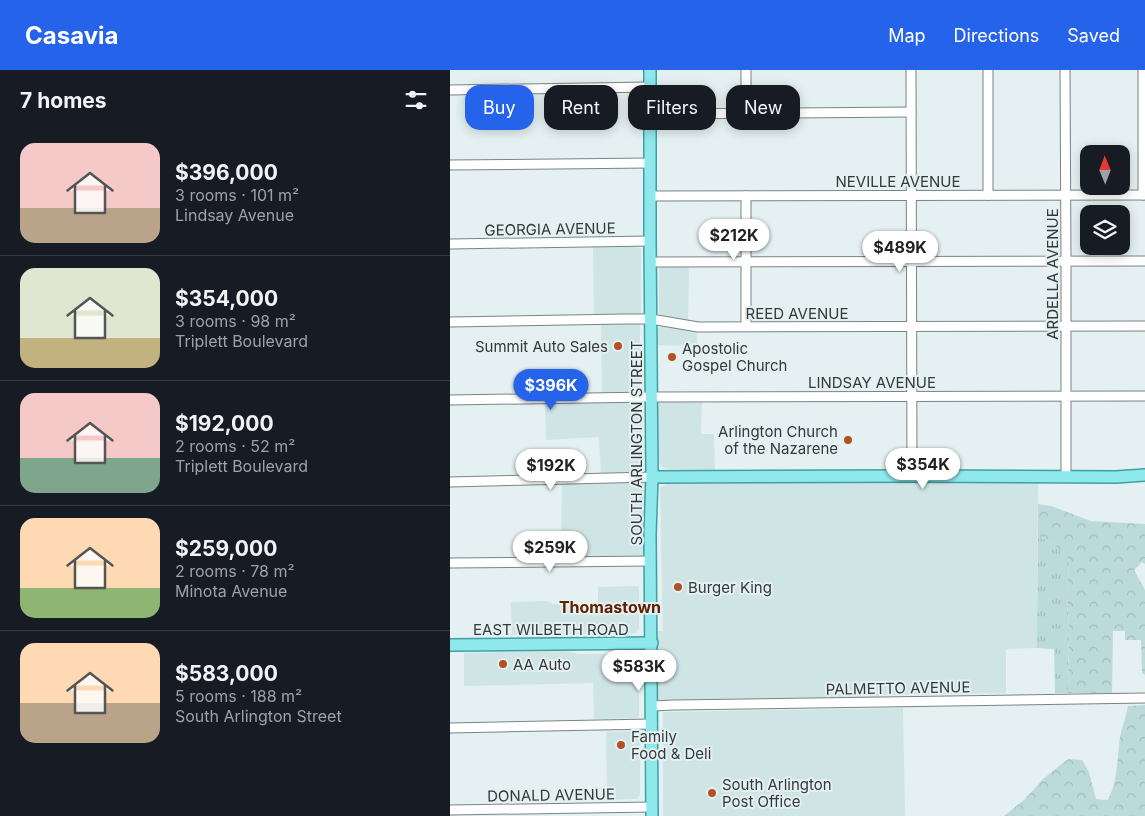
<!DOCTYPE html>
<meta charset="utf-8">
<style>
:root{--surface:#171b24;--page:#242831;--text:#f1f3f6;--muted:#9ea1a6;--line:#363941;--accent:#2563eb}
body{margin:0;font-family:Inter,sans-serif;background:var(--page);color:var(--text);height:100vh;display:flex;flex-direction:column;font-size:19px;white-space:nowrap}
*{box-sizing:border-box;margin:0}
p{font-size:16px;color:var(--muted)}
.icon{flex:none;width:28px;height:28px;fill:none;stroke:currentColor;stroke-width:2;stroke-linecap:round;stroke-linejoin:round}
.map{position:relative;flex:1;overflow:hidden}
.details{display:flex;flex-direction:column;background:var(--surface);width:450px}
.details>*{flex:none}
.banner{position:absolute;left:15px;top:15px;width:475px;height:45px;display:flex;gap:10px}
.needle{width:32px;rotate:359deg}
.controls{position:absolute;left:630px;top:75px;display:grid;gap:10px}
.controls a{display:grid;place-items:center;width:50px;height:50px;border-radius:10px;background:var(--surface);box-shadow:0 2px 12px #0003;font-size:25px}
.price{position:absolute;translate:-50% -42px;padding:0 11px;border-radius:18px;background:#fff;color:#222;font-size:16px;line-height:32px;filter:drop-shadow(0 1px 2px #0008)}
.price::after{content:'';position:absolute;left:50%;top:30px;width:15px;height:11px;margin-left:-8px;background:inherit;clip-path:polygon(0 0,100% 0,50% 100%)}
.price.on{background:var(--accent);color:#fff}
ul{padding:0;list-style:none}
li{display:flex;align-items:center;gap:15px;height:125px;padding:0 20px}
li+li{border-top:1px solid var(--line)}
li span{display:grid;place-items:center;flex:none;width:140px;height:100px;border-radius:15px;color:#555}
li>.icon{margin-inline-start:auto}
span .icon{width:60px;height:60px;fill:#fffc;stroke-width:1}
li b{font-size:21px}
h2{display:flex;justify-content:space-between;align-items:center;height:60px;padding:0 20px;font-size:21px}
.pill{padding:0 18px;border-radius:15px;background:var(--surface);box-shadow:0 2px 12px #0003;font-size:18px;line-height:45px}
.pill.on{background:var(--accent);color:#fff}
header{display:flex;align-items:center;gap:30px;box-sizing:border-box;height:70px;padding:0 25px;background:var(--accent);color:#fff}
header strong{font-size:24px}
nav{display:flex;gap:28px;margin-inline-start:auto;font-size:18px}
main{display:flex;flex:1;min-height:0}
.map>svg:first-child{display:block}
.built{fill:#cfe4e5}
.grass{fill:url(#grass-tufts)}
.forest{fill:url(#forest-crowns)}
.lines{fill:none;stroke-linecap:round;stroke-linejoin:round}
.minor-casing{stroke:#798484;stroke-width:11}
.major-casing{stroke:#3fa0a4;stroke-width:14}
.minor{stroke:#fff;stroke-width:9}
.major{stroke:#8fe8eb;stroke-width:11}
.poi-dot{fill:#b64f26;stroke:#e4f0f1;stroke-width:2}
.labels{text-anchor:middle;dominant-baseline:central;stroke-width:4;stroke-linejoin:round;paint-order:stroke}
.street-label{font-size:15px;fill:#343939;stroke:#e4f0f1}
.poi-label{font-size:15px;fill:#343939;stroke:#e4f0f1;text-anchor:start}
.neighbourhood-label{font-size:16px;font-weight:bold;fill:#602004;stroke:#e4f0f1}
</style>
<header>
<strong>Casavia</strong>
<nav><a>Map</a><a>Directions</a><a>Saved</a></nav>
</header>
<main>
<section class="details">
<h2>7 homes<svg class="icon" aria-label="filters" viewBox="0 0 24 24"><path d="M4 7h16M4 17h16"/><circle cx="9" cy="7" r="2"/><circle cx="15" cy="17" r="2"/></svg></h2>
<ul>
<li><span style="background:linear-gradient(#f6c9c9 65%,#b9a48a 0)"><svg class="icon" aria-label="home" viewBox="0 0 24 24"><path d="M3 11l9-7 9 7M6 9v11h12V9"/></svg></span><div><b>$396,000</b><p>3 rooms · 101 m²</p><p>Lindsay Avenue</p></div></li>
<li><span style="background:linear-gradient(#dfe7d0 70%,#c2b280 0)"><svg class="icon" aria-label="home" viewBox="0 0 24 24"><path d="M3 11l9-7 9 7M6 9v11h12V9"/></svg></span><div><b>$354,000</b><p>3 rooms · 98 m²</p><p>Triplett Boulevard</p></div></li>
<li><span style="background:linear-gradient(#f6c9c9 65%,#7fa58c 0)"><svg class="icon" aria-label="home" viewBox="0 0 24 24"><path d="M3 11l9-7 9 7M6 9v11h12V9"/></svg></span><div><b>$192,000</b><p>2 rooms · 52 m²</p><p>Triplett Boulevard</p></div></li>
<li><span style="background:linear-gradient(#ffd9b3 70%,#8fb573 0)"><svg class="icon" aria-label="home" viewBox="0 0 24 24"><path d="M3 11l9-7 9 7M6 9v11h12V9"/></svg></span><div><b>$259,000</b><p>2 rooms · 78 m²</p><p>Minota Avenue</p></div></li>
<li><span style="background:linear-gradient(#ffd9b3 60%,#b9a48a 0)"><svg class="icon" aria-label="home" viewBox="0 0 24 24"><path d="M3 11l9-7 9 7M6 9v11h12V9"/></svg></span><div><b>$583,000</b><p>5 rooms · 188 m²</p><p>South Arlington Street</p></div></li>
</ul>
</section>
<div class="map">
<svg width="695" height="746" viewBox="0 0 695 746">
<defs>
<pattern id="grass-tufts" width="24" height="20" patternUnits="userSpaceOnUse" patternTransform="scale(1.25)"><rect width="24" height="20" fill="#bddadb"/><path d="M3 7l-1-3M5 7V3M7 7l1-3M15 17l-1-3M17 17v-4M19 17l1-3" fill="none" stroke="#a3bcbd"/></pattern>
<pattern id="forest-crowns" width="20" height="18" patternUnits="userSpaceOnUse" patternTransform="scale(1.25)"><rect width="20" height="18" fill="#bddadb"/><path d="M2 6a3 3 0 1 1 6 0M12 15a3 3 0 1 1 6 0" fill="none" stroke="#a3bcbd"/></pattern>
</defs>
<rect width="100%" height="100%" fill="#e4f0f1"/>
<g class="built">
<polygon points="143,175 182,176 191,178 191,244 183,246 144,246"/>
<polygon points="212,195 239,195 238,253 213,247 210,244 209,239 209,199"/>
<polygon points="151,251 189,252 190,256 190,318 187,321 152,323"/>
<polygon points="210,256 247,260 247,276 205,275 206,260"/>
<polygon points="252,329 251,364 264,364 265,400 216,399 212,397 209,392 206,339 208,333 213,330"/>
<polygon points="95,331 189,331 192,338 190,404 151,405 149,367 96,370"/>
<polygon points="202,407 200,491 111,491 112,409"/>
<polygon points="467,411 588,413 587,578 556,579 556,623 429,625 429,632 202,636 202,561 213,561 210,418 217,414 266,414"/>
<polygon points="189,516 189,558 186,563 62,565 61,532 94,531 101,532 102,534 141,534 142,533 148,532 148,517"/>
<polygon points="116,581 128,584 187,584 189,588 189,647 186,648 144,649 143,613 14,616 14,583"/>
<polygon points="453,638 455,746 213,746 213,642"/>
<polygon points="185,661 190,665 190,723 189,727 187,729 182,729 157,730 156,662"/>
</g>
<polygon class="grass" points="588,467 602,472 619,490 617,527 619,558 618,623 605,623 604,579 587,578"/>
<g class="forest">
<polygon points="588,434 601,436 641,451 695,454 695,494 692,492 684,500 695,520 695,605 692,603 691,570 675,570 675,561 663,561 662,623 618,623 619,558 617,527 619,490 602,472 588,467"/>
<path d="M695 635V746H554L575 729 593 709 618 689 632 690 639 702 646 729 658 730C668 710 667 689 670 667 672 657 676 646 678 636Z"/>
</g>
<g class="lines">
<g class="minor-casing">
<g id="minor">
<polyline points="296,0 296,43"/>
<polyline points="461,0 462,406"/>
<polyline points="538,0 538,125"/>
<polyline points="615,0 616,191 616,407"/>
<polyline points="693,0 693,125"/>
<polyline points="0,20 200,17"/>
<polyline points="200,44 461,42"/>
<polyline points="0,95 200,93"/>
<polyline points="200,126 695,125"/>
<polyline points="296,126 296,256"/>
<polyline points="0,174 200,171"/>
<polyline points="200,192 695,191"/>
<polyline points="0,252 175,249 201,249 248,257 695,256"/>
<polyline points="0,330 201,327 695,326"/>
<polyline points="0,412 202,407"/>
<polyline points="0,493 200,491"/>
<polyline points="202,636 224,635 695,628"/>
<polyline points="0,658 202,654"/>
<polyline points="0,740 202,737"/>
</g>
</g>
<g class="major-casing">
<g id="major">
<polyline points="200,0 200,171 202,407 200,464 202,746"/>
<polyline points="202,407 462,406 666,407 695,405"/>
<polyline points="0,575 202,573"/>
</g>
</g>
<use href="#minor" class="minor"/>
<use href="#major" class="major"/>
</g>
<g class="poi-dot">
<circle cx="168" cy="276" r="5"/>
<circle cx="222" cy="287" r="5"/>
<circle cx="398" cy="370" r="5"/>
<circle cx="228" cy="517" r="5"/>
<circle cx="53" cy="594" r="5"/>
<circle cx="171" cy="675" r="5"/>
<circle cx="262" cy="723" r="5"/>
</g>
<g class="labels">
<g class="street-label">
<text x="448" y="111">NEVILLE AVENUE</text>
<text transform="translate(100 159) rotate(-1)">GEORGIA AVENUE</text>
<text transform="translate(602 204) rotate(-90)">ARDELLA AVENUE</text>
<text x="347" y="243">REED AVENUE</text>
<text x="422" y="312">LINDSAY AVENUE</text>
<text transform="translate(186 373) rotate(-90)">SOUTH ARLINGTON STREET</text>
<text x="101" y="559">EAST WILBETH ROAD</text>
<text transform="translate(448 618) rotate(-1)">PALMETTO AVENUE</text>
<text transform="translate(101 725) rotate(-1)">DONALD AVENUE</text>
</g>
<g class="poi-label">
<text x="158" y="276" text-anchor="end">Summit Auto Sales</text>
<text x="232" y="278">Apostolic<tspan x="232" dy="17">Gospel Church</tspan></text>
<text x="388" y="361" text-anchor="end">Arlington Church<tspan x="388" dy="17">of the Nazarene</tspan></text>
<text x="238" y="517">Burger King</text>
<text x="63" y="594">AA Auto</text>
<text x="181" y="666">Family<tspan x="181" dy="17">Food &amp; Deli</tspan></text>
<text x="272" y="714">South Arlington<tspan x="272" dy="17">Post Office</tspan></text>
</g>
<g class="neighbourhood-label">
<text x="160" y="537">Thomastown</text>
</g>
</g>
</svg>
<div class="controls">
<a><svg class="needle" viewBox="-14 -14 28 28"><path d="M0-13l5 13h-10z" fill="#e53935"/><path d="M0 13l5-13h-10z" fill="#9ea1a6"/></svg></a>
<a><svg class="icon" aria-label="layers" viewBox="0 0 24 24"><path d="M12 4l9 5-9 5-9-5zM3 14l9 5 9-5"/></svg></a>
</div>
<b class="price" style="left:284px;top:191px">$212K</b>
<b class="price" style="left:450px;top:203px">$489K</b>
<b class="price on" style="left:101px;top:341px">$396K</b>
<b class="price" style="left:473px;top:420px">$354K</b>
<b class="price" style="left:101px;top:421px">$192K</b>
<b class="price" style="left:100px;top:503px">$259K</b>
<b class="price" style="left:189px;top:622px">$583K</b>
<div class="banner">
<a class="pill on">Buy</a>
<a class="pill">Rent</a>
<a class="pill">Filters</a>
<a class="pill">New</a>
</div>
</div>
</main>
